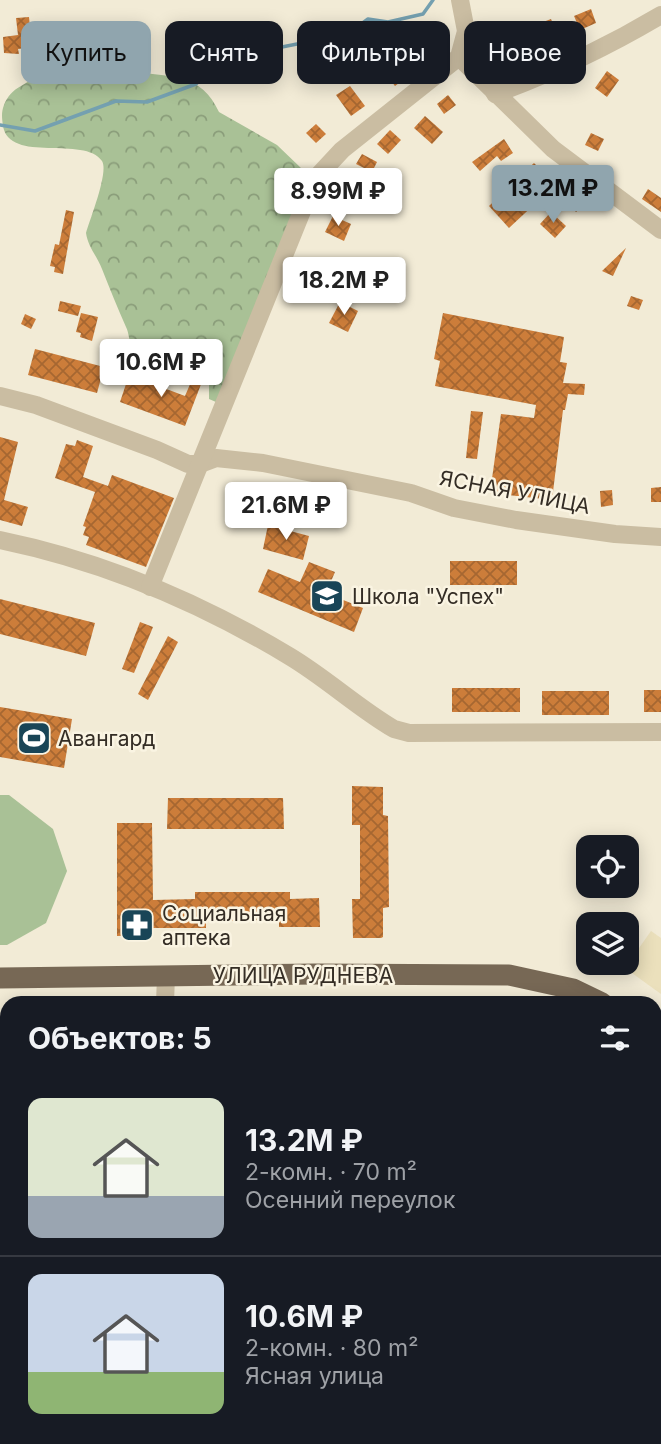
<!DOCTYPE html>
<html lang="ru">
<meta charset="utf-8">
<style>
:root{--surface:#171b24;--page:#242831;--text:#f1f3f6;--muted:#9ea1a6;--line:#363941;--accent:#90a5ae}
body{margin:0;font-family:Inter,sans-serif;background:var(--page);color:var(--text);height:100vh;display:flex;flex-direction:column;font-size:26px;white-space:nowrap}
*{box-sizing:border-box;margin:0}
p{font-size:23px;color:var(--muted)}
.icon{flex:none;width:38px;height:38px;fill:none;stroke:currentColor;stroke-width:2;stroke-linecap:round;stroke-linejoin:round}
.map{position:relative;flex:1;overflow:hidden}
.sheet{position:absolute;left:0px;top:996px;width:662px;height:450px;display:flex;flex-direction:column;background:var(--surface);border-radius:21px 21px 0 0;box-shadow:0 4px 18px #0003}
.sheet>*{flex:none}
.hud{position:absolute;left:21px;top:21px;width:620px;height:63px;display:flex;gap:14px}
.buttons{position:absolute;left:576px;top:835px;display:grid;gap:14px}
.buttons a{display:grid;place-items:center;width:63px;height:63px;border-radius:14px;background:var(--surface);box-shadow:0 4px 18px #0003;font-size:35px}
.price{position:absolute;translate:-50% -60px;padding:0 16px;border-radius:7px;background:#fff;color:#222;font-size:23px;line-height:46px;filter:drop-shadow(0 2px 4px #0008)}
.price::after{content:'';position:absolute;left:50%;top:42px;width:21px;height:16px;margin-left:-10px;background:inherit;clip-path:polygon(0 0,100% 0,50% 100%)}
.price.current{background:var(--accent);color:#111}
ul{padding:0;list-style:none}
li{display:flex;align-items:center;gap:21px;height:175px;padding:0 28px}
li+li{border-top:2px solid var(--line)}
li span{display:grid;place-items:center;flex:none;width:196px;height:140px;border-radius:14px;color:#555}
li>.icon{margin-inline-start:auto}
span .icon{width:84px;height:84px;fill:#fffc;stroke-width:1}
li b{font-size:30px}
h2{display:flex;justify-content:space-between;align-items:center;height:84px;padding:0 28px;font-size:30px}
.chip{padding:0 24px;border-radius:14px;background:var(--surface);box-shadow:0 4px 18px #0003;font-size:24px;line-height:63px}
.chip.current{background:var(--accent);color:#111}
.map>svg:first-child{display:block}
.forest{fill:url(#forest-crowns)}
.park{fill:#a9c196}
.plaza{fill:#ebe0bc}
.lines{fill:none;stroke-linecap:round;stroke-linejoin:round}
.stream{stroke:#74a0b0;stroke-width:3.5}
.building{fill:url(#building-cross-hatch)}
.minor{stroke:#cabda2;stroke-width:18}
.major{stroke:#776855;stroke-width:21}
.labels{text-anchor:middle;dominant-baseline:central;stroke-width:5;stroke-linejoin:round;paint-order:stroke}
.street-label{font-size:21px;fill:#342d25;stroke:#faf4e2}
.poi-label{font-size:21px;fill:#342d25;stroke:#faf4e2;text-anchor:start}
</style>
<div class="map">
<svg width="661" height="1444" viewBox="0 0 661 1444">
<defs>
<pattern id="forest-crowns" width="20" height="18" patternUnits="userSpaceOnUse" patternTransform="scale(1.75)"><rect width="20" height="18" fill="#a9c196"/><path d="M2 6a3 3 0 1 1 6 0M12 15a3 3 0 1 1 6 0" fill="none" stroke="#8a9d7a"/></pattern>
<pattern id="building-cross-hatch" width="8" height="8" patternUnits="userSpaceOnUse" patternTransform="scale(1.75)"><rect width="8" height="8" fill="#cc7d3a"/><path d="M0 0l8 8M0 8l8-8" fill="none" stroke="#a66731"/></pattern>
</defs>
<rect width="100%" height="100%" fill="#f2ebd6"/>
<g class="forest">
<path d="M135 72C172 77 201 73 219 112L277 145 301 168V184L293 215 216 402 209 399V375L202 357 196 353 178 351 164 342 148 354 132 348C129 341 129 333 126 327 117 307 110 289 102 269 97 256 88 247 86 233 90 219 109 172 102 161 85 135 9 164 3 126 2 118 1 113 4 105 7 97 13 90 21 86 50 67 70 75 103 75 114 75 124 73 135 72Z"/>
<polygon points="317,1439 382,1439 385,1444 318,1444"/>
</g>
<polygon class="park" points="0,795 9,795 53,829 67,871 46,923 7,945 0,945"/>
<polygon class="plaza" points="651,931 661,938 661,994 625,968"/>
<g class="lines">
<polyline class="stream" points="0,125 35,131 116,101 147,102 196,84 205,76 222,80 267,50 302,43 325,32 356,28 368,19 388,22 423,14 433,0"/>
</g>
<g class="building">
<polygon points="591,9 596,23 580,30 574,16"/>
<polygon points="29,17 32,47 18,49 19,54 4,53 3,37 18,35 16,18"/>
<polygon points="551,19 559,41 547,46 538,24"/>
<polygon points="513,39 517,58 499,62 495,43"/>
<polygon points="398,65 407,77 395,86 386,74"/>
<polygon points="607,71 619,80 607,97 595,88"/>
<polygon points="350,86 365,106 351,116 336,95"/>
<polygon points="448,95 456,105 444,114 437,104"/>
<polygon points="425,116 443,132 432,144 414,128"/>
<polygon points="316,124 326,134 316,143 306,133"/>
<polygon points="390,130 401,140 388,154 377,144"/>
<polygon points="591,133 604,139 598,151 585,145"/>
<polygon points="504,139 513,153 501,161 497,156 480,171 472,162"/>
<polygon points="362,154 377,162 372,172 356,164"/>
<polygon points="534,163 555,185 509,228 489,206"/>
<polygon points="346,182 362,187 359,199 342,193"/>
<polygon points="648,189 661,198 661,212 642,199"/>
<polygon points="576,191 586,203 576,212 566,200"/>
<polygon points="66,210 74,212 63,274 54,272 55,267 50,266 55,244 59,245"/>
<polygon points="551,212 566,226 555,238 540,224"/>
<polygon points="333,216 351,224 344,241 325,232"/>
<polygon points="626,248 613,276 602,271"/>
<polygon points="631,296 643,300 639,310 627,306"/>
<polygon points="60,301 81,306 78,316 58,311"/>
<polygon points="340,302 358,311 348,332 329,323"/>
<polygon points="81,313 98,317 92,341 80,337 81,333 76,332"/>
<polygon points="443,313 564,337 560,362 567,363 563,383 585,384 584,395 568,394 565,410 563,410 552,500 490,493 501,414 534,418 536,405 435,386 440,361 434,359"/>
<polygon points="25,314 36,319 31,329 21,324"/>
<polygon points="35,349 104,367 97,393 28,375"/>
<polygon points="118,354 128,357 125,368 115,365"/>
<polygon points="129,375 185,396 194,375 203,379 185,426 120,402"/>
<polygon points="471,411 483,412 477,459 466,458"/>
<polygon points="0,437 18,442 4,500 28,507 22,526 0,520"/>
<polygon points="77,440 93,446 83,477 108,486 112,475 174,498 146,567 86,545 89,537 83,535 86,527 83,526 95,492 55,478 66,444 75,446"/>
<polygon points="661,487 661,502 651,502 651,488"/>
<polygon points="612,490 613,505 601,507 600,491"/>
<polygon points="268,525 309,536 303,560 263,549"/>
<rect x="450" y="561" width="67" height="24"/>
<polygon points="309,562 335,572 326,593 363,608 354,632 258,592 268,569 300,582"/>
<polygon points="0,599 95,623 86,656 0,634"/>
<polygon points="140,622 153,627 134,673 122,669"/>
<polygon points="168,636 178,642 148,700 138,694"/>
<rect x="452" y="688" width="68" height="24"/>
<rect x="644" y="690" width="17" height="22"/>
<rect x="542" y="691" width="67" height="24"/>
<polygon points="0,707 72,719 64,768 0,757"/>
<polygon points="352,786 383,787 383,815 388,816 389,907 383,908 383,937 381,938 353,938 352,899 360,899 360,825 352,825"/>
<polygon points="168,798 283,798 284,829 167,829"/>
<polygon points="117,823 152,823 153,900 195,899 195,892 290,892 290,899 319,898 320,927 279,927 279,920 206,921 206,928 153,928 153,935 117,936"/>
</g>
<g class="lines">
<g class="minor">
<polyline points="459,57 553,149 661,230"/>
<path d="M495 94C552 73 609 46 661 15"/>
<polyline points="0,396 36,405 157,450 188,464 200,464 216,458 263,463 411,493 454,508 516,520 615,534 661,537"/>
<path d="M0 540C102 561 201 603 289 656 326 678 358 708 394 729L409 733 661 732"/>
<polyline points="150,587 315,179 342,150 459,57 466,31 460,0"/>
<polyline points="165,1003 166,976"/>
<polyline points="249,1438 258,1440 260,1444"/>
<polyline points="490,1444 493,1438"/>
</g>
<g class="major">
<polyline points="0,978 315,974 509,975 573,989 602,1003"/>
<polyline points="654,1038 661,1042"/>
</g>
</g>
<defs>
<g id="school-square" transform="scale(1.75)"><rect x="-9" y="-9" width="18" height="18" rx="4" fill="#194557" stroke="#faf4e2"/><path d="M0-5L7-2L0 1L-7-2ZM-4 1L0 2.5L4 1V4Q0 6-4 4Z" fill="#fff"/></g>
<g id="stadium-square" transform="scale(1.75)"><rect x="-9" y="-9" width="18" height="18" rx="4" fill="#194557" stroke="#faf4e2"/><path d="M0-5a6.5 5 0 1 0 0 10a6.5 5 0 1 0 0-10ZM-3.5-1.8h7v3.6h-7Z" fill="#fff"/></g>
<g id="pharmacy-square" transform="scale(1.75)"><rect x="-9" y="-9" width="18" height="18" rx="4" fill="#194557" stroke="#faf4e2"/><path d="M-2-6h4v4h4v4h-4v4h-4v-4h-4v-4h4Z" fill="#fff"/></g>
</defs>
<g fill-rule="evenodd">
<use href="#school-square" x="327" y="596"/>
<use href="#stadium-square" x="34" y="738"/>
<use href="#pharmacy-square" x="137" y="925"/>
</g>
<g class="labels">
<g class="street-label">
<text transform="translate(515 492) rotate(11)">ЯСНАЯ УЛИЦА</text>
<text x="303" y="975">УЛИЦА РУДНЕВА</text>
</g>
<g class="poi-label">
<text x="352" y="596">Школа "Успех"</text>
<text x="58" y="738">Авангард</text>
<text x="162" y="913">Социальная<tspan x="162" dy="24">аптека</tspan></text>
</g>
</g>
</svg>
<div class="buttons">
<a><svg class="icon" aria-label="locate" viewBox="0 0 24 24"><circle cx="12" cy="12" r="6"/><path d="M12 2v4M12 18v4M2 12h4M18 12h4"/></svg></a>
<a><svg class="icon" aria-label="layers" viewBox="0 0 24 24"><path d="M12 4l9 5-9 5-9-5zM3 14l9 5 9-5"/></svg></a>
</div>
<b class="price current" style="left:553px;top:225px">13.2M ₽</b>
<b class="price" style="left:338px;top:228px">8.99M ₽</b>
<b class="price" style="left:344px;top:317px">18.2M ₽</b>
<b class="price" style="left:161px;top:399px">10.6M ₽</b>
<b class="price" style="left:286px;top:542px">21.6M ₽</b>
<div class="hud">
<a class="chip current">Купить</a>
<a class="chip">Снять</a>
<a class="chip">Фильтры</a>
<a class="chip">Новое</a>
</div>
<section class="sheet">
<h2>Объектов: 5<svg class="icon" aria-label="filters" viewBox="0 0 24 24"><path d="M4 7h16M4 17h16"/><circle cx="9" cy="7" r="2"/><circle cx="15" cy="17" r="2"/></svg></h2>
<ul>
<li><span style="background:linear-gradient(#dfe7d0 70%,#9aa5b1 0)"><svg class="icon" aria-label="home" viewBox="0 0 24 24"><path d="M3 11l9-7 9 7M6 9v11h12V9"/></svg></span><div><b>13.2M ₽</b><p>2-комн. · 70 m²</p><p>Осенний переулок</p></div></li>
<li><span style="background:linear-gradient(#c9d6e8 70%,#8fb573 0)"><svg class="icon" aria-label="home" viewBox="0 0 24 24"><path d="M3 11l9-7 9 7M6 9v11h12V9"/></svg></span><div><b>10.6M ₽</b><p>2-комн. · 80 m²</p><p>Ясная улица</p></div></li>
</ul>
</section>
</div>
